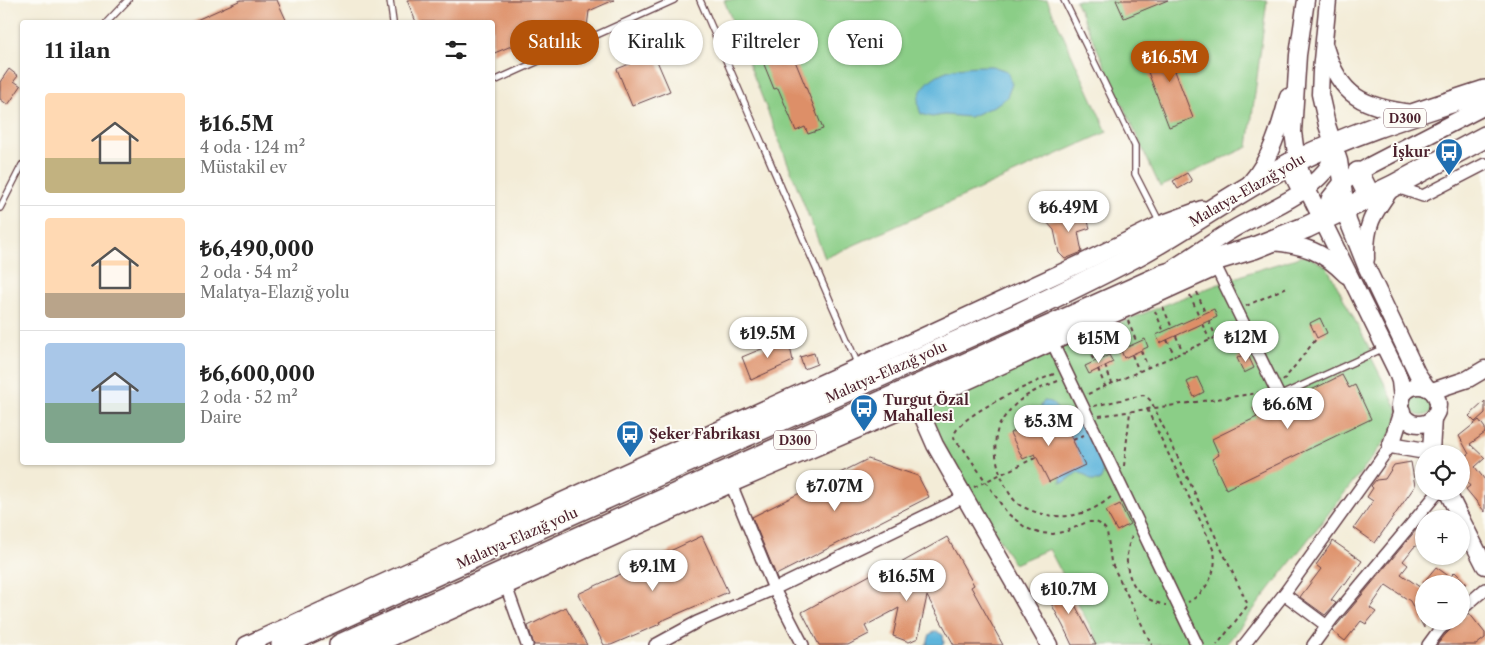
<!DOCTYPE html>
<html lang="tr">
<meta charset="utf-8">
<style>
:root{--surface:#fff;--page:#f6f6f6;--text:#222;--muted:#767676;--line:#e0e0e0;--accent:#b45309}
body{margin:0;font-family:"Libre Caslon Text",serif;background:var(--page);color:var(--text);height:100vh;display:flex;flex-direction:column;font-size:19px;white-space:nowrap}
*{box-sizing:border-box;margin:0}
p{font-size:16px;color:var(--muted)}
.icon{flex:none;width:28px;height:28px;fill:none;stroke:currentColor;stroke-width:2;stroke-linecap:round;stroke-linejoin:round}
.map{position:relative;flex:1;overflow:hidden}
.sheet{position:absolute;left:20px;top:20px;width:475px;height:445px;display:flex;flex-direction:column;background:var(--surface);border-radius:5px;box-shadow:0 1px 4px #0004}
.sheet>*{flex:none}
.top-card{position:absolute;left:510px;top:20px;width:475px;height:45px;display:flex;gap:10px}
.fabs{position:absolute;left:1415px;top:445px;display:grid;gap:10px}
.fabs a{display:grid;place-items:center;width:55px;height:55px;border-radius:50%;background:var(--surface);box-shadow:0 1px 4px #0004;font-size:25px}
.price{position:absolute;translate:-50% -42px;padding:0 11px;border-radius:18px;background:#fff;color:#222;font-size:16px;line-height:32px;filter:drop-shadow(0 1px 2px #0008)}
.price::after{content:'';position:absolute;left:50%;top:30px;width:15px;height:11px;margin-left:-8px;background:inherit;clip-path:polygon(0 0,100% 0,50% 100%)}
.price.selected{background:var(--accent);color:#fff}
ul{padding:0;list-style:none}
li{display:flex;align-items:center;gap:15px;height:125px;padding:0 25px}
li+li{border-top:1px solid var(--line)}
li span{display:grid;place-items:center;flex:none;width:140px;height:100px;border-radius:5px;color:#555}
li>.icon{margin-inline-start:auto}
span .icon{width:60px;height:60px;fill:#fffc;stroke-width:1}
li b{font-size:21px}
h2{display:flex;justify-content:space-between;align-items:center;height:60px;padding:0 25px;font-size:21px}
.tag{padding:0 18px;border-radius:22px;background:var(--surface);box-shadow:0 1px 4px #0004;font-size:18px;line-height:45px}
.tag.selected{background:var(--accent);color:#fff}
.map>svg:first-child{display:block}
.green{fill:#8bce87;stroke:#6a7659}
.water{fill:#5fb5db;stroke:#546a83}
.building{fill:#dd8f68}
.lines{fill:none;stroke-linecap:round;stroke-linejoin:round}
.lane-casing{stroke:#633e45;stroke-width:8}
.street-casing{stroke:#633e45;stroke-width:14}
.secondary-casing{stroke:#633e45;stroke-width:19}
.highway-casing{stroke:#633e45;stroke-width:24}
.path{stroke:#633e45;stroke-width:2;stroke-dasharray:4 4;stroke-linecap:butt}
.lane{stroke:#fff;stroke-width:5.5}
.street{stroke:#fff;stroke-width:11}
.secondary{stroke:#fff;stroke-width:16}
.highway{stroke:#fff;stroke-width:21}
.labels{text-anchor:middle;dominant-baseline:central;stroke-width:4;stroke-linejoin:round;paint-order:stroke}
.shield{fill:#fdfcf7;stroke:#806168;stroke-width:1}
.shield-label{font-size:12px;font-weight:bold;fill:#4a1f2b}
.poi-label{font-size:14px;font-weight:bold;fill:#4a1f2b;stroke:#fdfcf7;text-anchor:start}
.street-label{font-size:14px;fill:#4a1f2b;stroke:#fdfcf7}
</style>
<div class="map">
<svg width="1485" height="645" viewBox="0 0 1485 645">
<rect width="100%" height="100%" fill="#fdfcf7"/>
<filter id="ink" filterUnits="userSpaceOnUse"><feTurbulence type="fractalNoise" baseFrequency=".02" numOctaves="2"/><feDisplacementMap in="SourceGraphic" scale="10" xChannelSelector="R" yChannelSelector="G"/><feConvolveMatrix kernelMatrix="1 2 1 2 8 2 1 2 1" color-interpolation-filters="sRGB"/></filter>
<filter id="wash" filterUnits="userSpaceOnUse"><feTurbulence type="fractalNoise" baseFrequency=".0096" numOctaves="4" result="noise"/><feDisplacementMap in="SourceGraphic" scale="20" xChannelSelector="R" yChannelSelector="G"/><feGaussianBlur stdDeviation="1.12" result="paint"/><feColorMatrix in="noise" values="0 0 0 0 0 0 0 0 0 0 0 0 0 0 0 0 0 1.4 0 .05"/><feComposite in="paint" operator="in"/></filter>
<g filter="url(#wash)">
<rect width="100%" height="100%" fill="#f3ecd7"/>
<g class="green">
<polygon points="724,0 1047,0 1107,132 825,258"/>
<polygon points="1075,0 1267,0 1248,147 1160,187"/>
<polygon points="1306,255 1327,267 1372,353 1370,355 1398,410 1396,427 1226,645 1100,645 1049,549 1014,564 937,435 932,422 935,406 981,379 1187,296 1251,272"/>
<circle cx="1422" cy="404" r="12"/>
</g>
<g class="water">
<path d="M992 66 1007 71 1012 84 1007 97 996 105 970 117 944 115 932 117 921 114C917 104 917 97 923 88 940 66 967 66 992 66Z"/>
<polygon points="1044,401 1051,402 1065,418 1083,414 1104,462 1101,464 1103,474 1100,481 1092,481 1085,475 1078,472 1065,482 1061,482 1061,478 1062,475 1084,464 1064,423 1055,427 1049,414 1040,418 1042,415 1041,406"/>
<polygon points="936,631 943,635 944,643 942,645 925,645 927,644 930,634"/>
</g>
<g id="blocks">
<g class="building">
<polygon points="241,0 277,0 287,22 192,22"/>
<polygon points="407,0 614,0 589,11 587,27 531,52 526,40 492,54 492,22 416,22"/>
<polygon points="1116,0 1168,0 1124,18"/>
<polygon points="1185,43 1193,64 1175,71 1193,118 1169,127 1143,59"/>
<polygon points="791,51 823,129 808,134 805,127 796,131 778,88 774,89 763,62"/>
<polygon points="654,54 670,91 632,106 617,69"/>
<polygon points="9,69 18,76 14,81 21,86 8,105 0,99 0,82"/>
<polygon points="1187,173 1192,181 1178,189 1173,181"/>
<polygon points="1085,212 1090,228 1078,232 1082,252 1065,259 1059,253 1054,230 1046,221"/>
<polygon points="1214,309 1217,317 1160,343 1156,335"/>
<polygon points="1320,318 1327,333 1317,338 1310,323"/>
<polygon points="788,338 793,361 751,380 742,357"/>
<polygon points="1145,339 1148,347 1124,358 1121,350"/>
<polygon points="814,353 817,364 804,369 800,357"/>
<polygon points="1247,353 1254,368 1244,373 1237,358"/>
<polygon points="1109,355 1113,362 1089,374 1085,366"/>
<polygon points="1342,375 1349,388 1355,385 1371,419 1226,489 1212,459 1219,455 1212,439 1257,417 1253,408 1272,399 1275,402 1282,403 1286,398 1300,392 1301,395"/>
<polygon points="1197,377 1204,392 1194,397 1187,382"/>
<polygon points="1485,401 1485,413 1475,422 1469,416"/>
<polygon points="1049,414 1055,427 1064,423 1085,465 1049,482 1035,454 1023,459 1010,433"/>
<polygon points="1479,420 1485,428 1485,433 1470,444 1485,458 1475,467 1485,480 1485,512 1466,489 1470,486 1461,474 1461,460 1469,454 1459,436"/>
<polygon points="868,459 918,476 929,497 776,575 752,517"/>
<polygon points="1411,462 1415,486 1375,543 1354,528 1373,501 1367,497 1373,488 1371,486 1376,480 1385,479 1394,465"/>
<polygon points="1120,504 1130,524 1117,531 1106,511"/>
<polygon points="1424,523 1424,543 1414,547 1403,561 1408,565 1401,574 1424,590 1424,628 1410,601 1386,585 1370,608 1376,612 1366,624 1361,621 1345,641 1332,631 1421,524"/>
<polygon points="702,536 728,592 659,622 660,624 611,645 604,645 578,594"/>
<polygon points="947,537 974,585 971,587 1003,645 954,645 927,596 918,638 909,642 893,636 899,608 865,626 869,634 848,645 819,645 802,612 881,569 883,573"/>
<polygon points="1333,541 1362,561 1345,585 1343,584 1331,600 1336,603 1325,615 1300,597 1321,569 1316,565"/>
<polygon points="1436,567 1450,577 1455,572 1467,584 1422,584"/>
<polygon points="1062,580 1096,645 1072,645 1063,626 1044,590"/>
<polygon points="566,607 587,645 534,645 528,626"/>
<polygon points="1469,613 1485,633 1485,638 1476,645 1437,645 1445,635 1454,626 1456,621 1461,621 1461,617"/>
</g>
</g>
</g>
<g filter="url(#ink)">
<use href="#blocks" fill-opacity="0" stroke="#633e45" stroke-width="1"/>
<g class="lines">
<g class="lane-casing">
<g id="lane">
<polyline points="390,0 393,22"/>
<polyline points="700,0 858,365"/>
<polyline points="1064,0 1135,146 1135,174 1160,223"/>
<polyline points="107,22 128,0"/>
<polyline points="492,82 674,0"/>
<polyline points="0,208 22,165"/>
<polyline points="1279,396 1384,348"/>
</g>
</g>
<g class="street-casing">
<g id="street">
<polyline points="1394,186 1423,196 1485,164"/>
<polyline points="1216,267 1279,396"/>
<polyline points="1052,342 1197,645"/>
<polyline points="731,484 774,589 803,645"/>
<polyline points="506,586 527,645"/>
<polyline points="1284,594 1327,626"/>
<polyline points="1461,610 1485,589"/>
<polyline points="655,645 697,622 774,589 964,497"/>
<polyline points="1244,645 1284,594 1391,445"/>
<polyline points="1313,645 1332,619 1439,491"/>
<polyline points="1428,645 1439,630 1449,621"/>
</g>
</g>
<g class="secondary-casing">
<g id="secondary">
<polyline points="1306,0 1298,55 1293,132 1297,161 1306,187 1396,370 1400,381 1402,399"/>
<polyline points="1328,0 1321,71 1320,94 1327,125 1339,161 1348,221 1366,266 1417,373 1427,388"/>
<path d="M1325 47C1340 97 1363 107 1413 113"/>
<path d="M1250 183C1271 159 1280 127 1288 97"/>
<polyline points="1323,220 1330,198 1342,183 1371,165 1485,106"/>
<path d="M1272 242C1304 245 1323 251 1346 275"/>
<path d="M1366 259C1365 223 1373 214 1393 186"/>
<path d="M1175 267C1196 254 1216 239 1237 227 1267 210 1302 198 1325 171 1331 164 1332 155 1333 146"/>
<circle cx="1419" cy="405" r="19"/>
<polyline points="1432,391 1468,379 1485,369"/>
<polyline points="917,404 935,445 1049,645"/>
<polyline points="1391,445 1431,452"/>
<polyline points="1391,445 1402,411"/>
<polyline points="1431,452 1433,418"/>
<polyline points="1447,491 1461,519"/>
<polyline points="1461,519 1485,566"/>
<polyline points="246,645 859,366 1084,262 1161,224 1202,209"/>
<polyline points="375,645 731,484 917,404 1215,268"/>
</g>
</g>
<g class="highway-casing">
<g id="highway">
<polyline points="1290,164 1303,190"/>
<polyline points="1358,173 1370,197"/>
<path d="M282 645 483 553 1021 313C1062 293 1103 274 1143 252 1195 223 1243 187 1296 161 1357 131 1421 112 1485 91"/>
<polyline points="340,645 1164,275 1254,248 1307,227 1393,186 1485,137"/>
</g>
</g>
<g class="path">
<polyline points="1197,292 1205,313"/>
<polyline points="1190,295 1199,316"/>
<polyline points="1246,306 1287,287"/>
<polyline points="1163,307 1172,328"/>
<polyline points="1155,311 1164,332"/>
<polyline points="1128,321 1137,343"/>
<polyline points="1209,321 1216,337"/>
<polyline points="1202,324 1210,340"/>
<polyline points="1119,328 1128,347"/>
<polyline points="1176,336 1183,352"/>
<polyline points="1092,337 1101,358"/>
<polyline points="1167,340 1175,356"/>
<polyline points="1085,341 1094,361"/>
<polyline points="1141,351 1148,367"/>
<polyline points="1132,355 1139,371"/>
<polyline points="1105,366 1112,383"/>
<polyline points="1098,369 1105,386"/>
<path d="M1054 374C1035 382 957 415 954 436 954 441 959 445 963 448L1007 513 1026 528 1039 533 1053 534 1067 531 1087 522H1096L1102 525 1107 531 1111 562 1152 645"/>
<path d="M1058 381C1041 388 1022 395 1010 410 1006 415 1001 421 999 426 989 448 1001 488 1018 504 1024 508 1032 511 1039 513 1066 521 1092 514 1113 495"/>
<polyline points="1283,381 1317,338"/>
<polyline points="1088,394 1235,329"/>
<polyline points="1094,406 1143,395 1146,396 1151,401 1248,605 1217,645"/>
<path d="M1147 409 1208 537C1210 542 1212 547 1214 552 1218 572 1205 594 1188 602"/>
<polyline points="1099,416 1265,392"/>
<polyline points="1073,440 1084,435"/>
<polyline points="1124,466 1130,412"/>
<polyline points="974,487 1037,457"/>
<path d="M1132 536C1119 566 1131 599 1166 605"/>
</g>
<use href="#lane" class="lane"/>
<use href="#street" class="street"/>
<use href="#secondary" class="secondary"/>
<use href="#highway" class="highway"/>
</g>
</g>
<defs>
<g id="bus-pin" transform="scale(1.4375)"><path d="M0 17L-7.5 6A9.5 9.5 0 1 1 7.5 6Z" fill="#1f6fb2" stroke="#fdfcf7"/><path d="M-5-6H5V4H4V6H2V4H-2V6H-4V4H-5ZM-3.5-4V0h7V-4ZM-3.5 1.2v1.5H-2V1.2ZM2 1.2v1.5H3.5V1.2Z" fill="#fff"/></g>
</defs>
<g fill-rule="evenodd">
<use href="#bus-pin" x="1449" y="152"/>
<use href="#bus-pin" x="864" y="408"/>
<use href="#bus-pin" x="630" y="434"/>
</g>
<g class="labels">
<g class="shield">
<rect x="1384" y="108.5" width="42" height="19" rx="4"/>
<rect x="774" y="430.5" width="42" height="19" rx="4"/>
</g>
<g class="shield-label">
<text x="1405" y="118">D300</text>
<text x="795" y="440">D300</text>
</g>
<g class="poi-label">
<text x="1430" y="152" text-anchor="end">İşkur</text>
<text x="883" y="400">Turgut Özal<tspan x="883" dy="16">Mahallesi</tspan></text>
<text x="649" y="434">Şeker Fabrikası</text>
</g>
<g class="street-label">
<text transform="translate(1247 190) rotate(-30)">Malatya-Elazığ yolu</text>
<text transform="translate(886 372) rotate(-24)">Malatya-Elazığ yolu</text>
<text transform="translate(517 538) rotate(-24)">Malatya-Elazığ yolu</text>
</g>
</g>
</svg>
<div class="fabs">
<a><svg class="icon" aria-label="locate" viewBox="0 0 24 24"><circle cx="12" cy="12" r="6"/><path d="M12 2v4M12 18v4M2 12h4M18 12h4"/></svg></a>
<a>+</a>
<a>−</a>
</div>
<b class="price selected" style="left:1170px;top:83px">₺16.5M</b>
<b class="price" style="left:1069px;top:233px">₺6.49M</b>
<b class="price" style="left:768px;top:359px">₺19.5M</b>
<b class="price" style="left:1246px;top:363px">₺12M</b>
<b class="price" style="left:1099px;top:364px">₺15M</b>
<b class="price" style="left:1288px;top:430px">₺6.6M</b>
<b class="price" style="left:1049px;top:447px">₺5.3M</b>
<b class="price" style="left:835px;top:512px">₺7.07M</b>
<b class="price" style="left:653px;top:592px">₺9.1M</b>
<b class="price" style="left:907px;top:602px">₺16.5M</b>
<b class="price" style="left:1069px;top:615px">₺10.7M</b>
<div class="top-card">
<a class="tag selected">Satılık</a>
<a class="tag">Kiralık</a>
<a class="tag">Filtreler</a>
<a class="tag">Yeni</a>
</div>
<section class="sheet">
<h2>11 ilan<svg class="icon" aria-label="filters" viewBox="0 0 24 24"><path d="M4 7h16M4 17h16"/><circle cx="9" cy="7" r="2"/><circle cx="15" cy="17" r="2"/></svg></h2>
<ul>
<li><span style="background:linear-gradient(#ffd9b3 65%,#c2b280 0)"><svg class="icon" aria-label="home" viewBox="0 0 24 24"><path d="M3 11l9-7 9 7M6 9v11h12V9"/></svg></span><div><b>₺16.5M</b><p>4 oda · 124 m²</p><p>Müstakil ev</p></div></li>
<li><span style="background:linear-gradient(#ffd9b3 75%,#b9a48a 0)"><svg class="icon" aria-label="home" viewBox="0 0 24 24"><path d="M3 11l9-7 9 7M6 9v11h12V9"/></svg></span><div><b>₺6,490,000</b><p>2 oda · 54 m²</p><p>Malatya-Elazığ yolu</p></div></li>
<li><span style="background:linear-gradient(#a9c7e8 60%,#7fa58c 0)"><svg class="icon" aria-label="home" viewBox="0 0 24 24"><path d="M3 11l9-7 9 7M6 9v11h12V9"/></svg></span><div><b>₺6,600,000</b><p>2 oda · 52 m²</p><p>Daire</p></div></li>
</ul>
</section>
</div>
